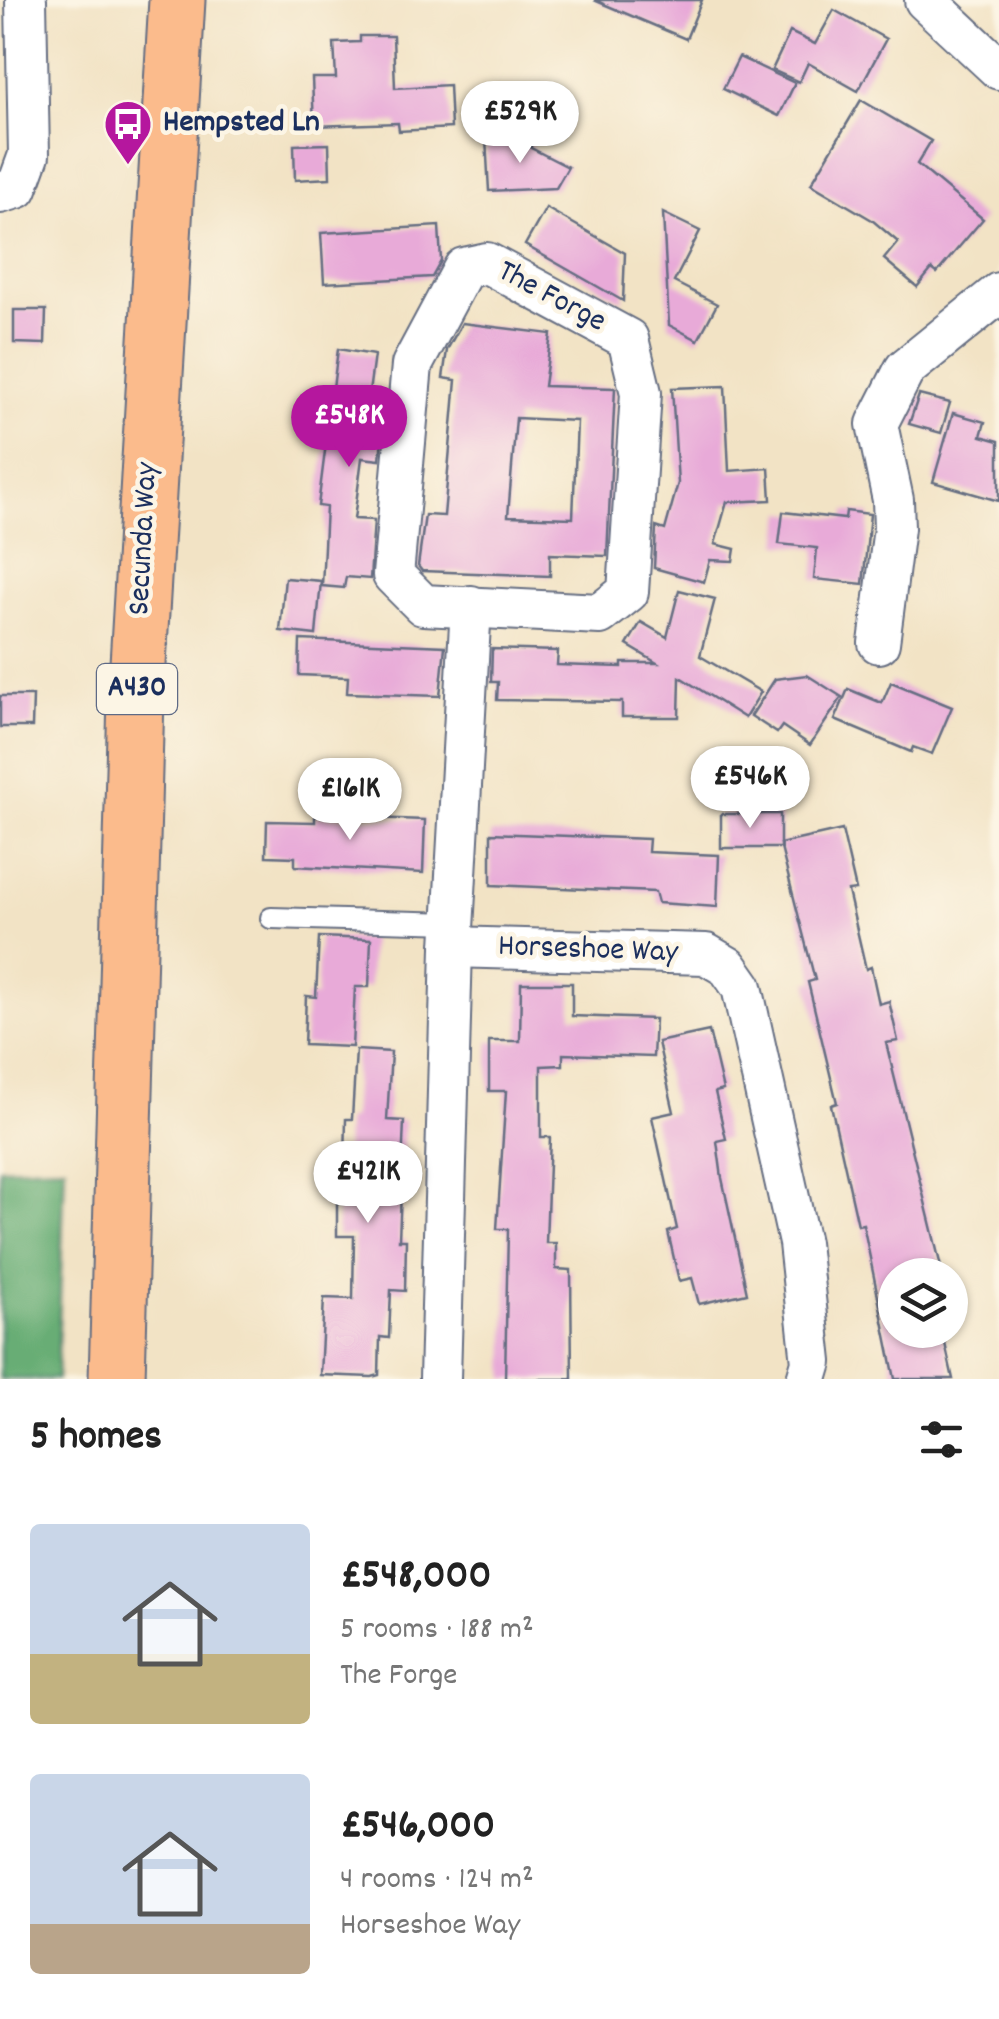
<!DOCTYPE html>
<meta charset="utf-8">
<style>
:root{--surface:#fff;--page:#f6f6f6;--text:#222;--muted:#767676;--accent:#b5179e}
body{margin:0;font-family:Dekko,sans-serif;background:var(--page);color:var(--text);height:100vh;display:flex;flex-direction:column;font-size:38px;white-space:nowrap}
*{box-sizing:border-box;margin:0}
p{font-size:32px;color:var(--muted)}
.icon{flex:none;width:55px;height:55px;fill:none;stroke:currentColor;stroke-width:2;stroke-linecap:round;stroke-linejoin:round}
.map{position:relative;height:1379px;overflow:hidden}
.details{display:flex;flex-direction:column;background:var(--surface);flex:1}
.details>*{flex:none}
.fabs{position:absolute;left:878px;top:1258px;display:grid;gap:20px}
.fabs a{display:grid;place-items:center;width:90px;height:90px;border-radius:50%;background:var(--surface);box-shadow:0 2px 8px #0004;font-size:50px}
.price{position:absolute;translate:-50% -85px;padding:0 22px;border-radius:35px;background:#fff;color:#222;font-size:32px;line-height:65px;filter:drop-shadow(0 2px 5px #0008)}
.price::after{content:'';position:absolute;left:50%;top:60px;width:30px;height:22px;margin-left:-15px;background:inherit;clip-path:polygon(0 0,100% 0,50% 100%)}
.price.selected{background:var(--accent);color:#fff}
ul{padding:0;list-style:none}
li{display:flex;align-items:center;gap:30px;height:250px;padding:0 30px}
li span{display:grid;place-items:center;flex:none;width:280px;height:200px;border-radius:10px;color:#555}
li>.icon{margin-inline-start:auto}
span .icon{width:120px;height:120px;fill:#fffc;stroke-width:1}
li b{font-size:42px}
h2{display:flex;justify-content:space-between;align-items:center;height:120px;padding:0 30px;font-size:42px}
.map>svg:first-child{display:block}
.forest{fill:#67ad74;stroke:#416e69;stroke-width:2.5}
.building{fill:#e8aad8;fill-rule:evenodd}
.lines{fill:none;stroke-linecap:round;stroke-linejoin:round}
.service-casing{stroke:#666e82;stroke-width:24}
.minor-casing{stroke:#666e82;stroke-width:44}
.primary-casing{stroke:#666e82;stroke-width:59}
.service{stroke:#fff;stroke-width:20}
.minor{stroke:#fff;stroke-width:40}
.primary{stroke:#fbbb8c;stroke-width:55}
.labels{text-anchor:middle;dominant-baseline:central;stroke-width:9;stroke-linejoin:round;paint-order:stroke}
.shield{fill:#fcf5e5;stroke:#5e6a86;stroke-width:2.5}
.shield-label{font-size:30px;font-weight:bold;fill:#1b2f5e}
.poi-label{font-size:32px;font-weight:bold;fill:#1b2f5e;stroke:#fcf5e5;text-anchor:start}
.street-label{font-size:32px;fill:#1b2f5e;stroke:#fcf5e5}
</style>
<div class="map">
<svg width="999" height="1379" viewBox="0 0 999 1379">
<rect width="100%" height="100%" fill="#fcf5e5"/>
<filter id="ink" filterUnits="userSpaceOnUse"><feTurbulence type="fractalNoise" baseFrequency=".01" numOctaves="2"/><feDisplacementMap in="SourceGraphic" scale="20" xChannelSelector="R" yChannelSelector="G"/><feConvolveMatrix kernelMatrix="1 2 1 2 8 2 1 2 1" color-interpolation-filters="sRGB"/></filter>
<filter id="wash" filterUnits="userSpaceOnUse"><feTurbulence type="fractalNoise" baseFrequency=".0048" numOctaves="4" result="noise"/><feDisplacementMap in="SourceGraphic" scale="40" xChannelSelector="R" yChannelSelector="G"/><feGaussianBlur stdDeviation="2.25" result="paint"/><feColorMatrix in="noise" values="0 0 0 0 0 0 0 0 0 0 0 0 0 0 0 0 0 1.4 0 .05"/><feComposite in="paint" operator="in"/></filter>
<g filter="url(#wash)">
<rect width="100%" height="100%" fill="#f2e3c5"/>
<polygon class="forest" points="65,1166 57,1379 0,1379 0,1168"/>
<g id="blocks">
<g class="building">
<polygon points="594,0 702,0 686,39"/>
<polygon points="834,10 886,39 858,91 808,63 799,82 772,70 790,32 815,44"/>
<polygon points="360,36 393,36 395,88 449,85 451,128 399,131 398,123 314,126 312,78 336,78 334,43 360,42"/>
<polygon points="739,57 795,83 779,116 723,89"/>
<polygon points="861,100 931,141 917,164 983,219 937,273 932,269 917,287 884,259 898,242 872,220 811,184"/>
<polygon points="531,137 531,148 568,167 556,188 489,191 486,139"/>
<polygon points="329,144 330,178 295,180 294,145"/>
<polygon points="546,208 625,253 623,301 525,245"/>
<polygon points="663,213 700,231 674,282 717,304 698,340 669,325"/>
<polygon points="439,226 441,261 432,277 324,283 321,233"/>
<polygon points="14,310 46,310 45,344 14,343"/>
<path d="M462 323 551 334 544 386 615 388 607 556 550 554V576L422 571 418 566 425 515 444 516 456 380 443 378 447 350ZM516 418 577 421 573 518 508 516Z"/>
<polygon points="338,349 374,355 367,408 384,411 380,460 362,458 354,519 374,520 370,579 346,577 344,588 322,586 326,507 318,506"/>
<polygon points="725,386 729,471 769,468 771,500 727,502 715,544 735,549 733,561 710,560 704,582 654,568 656,527 665,530 678,483 672,388"/>
<polygon points="919,395 950,403 941,433 909,424"/>
<polygon points="953,413 985,422 981,436 999,441 999,501 933,482"/>
<polygon points="846,511 870,514 863,584 814,579 817,548 779,544 783,512 845,519"/>
<polygon points="285,578 321,581 316,635 280,631"/>
<polygon points="679,590 715,599 700,656 761,692 745,718 680,677 679,717 622,717 622,702 497,700 498,682 491,682 492,649 558,651 557,665 622,667 622,663 657,663 627,645 641,622 667,637"/>
<polygon points="300,640 445,646 440,696 347,693 348,677 299,675"/>
<polygon points="807,675 842,697 810,745 782,726 777,733 751,716 775,679"/>
<polygon points="891,682 952,707 932,754 913,747 911,752 835,720 848,689 882,703"/>
<polygon points="0,696 33,696 32,727 0,727"/>
<rect x="721" y="814" width="59" height="34"/>
<polygon points="315,816 425,820 423,873 295,866 295,857 266,856 267,821 315,822"/>
<polygon points="842,830 856,890 848,891 866,969 871,967 879,1004 889,1001 898,1041 886,1043 943,1275 895,1275 895,1330 942,1330 953,1379 895,1379 863,1224 858,1225 831,1105 837,1103 808,982 815,980 780,844"/>
<polygon points="491,833 649,839 648,852 719,855 717,907 658,903 655,892 491,885"/>
<polygon points="319,937 371,939 369,987 355,987 352,1047 304,1045 306,996 316,997"/>
<polygon points="521,983 572,983 572,1016 655,1019 653,1057 563,1054 563,1065 541,1066 541,1137 550,1137 546,1243 556,1243 556,1269 571,1270 572,1379 505,1379 508,1229 497,1229 506,1091 489,1091 489,1041 520,1041"/>
<polygon points="709,1031 723,1090 715,1092 726,1139 717,1141 722,1178 747,1293 699,1304 692,1278 679,1281 668,1232 677,1229 652,1117 674,1112 658,1042"/>
<polygon points="356,1050 391,1052 387,1120 404,1121 399,1240 406,1240 405,1291 391,1290 389,1338 380,1337 379,1375 372,1377 320,1375 324,1298 353,1299 354,1236 337,1236 337,1203 344,1203 346,1119 352,1119"/>
</g>
</g>
</g>
<g filter="url(#ink)">
<use href="#blocks" fill-opacity="0" stroke="#666e82" stroke-width="2.5"/>
<g class="lines">
<g class="service-casing">
<polyline id="service" points="271,918 454,923"/>
</g>
<g class="minor-casing">
<g id="minor">
<polyline points="925,0 999,69"/>
<polyline points="0,193 17,188 29,155 26,0"/>
<polygon points="487,263 628,339 641,393 628,592 600,614 423,605 393,575 412,365 464,268"/>
<polyline points="879,643 894,528 893,500 877,424 905,369 999,293"/>
<polyline points="452,947 706,954 728,967 742,987 799,1243 812,1362 807,1379"/>
<polyline points="440,1379 452,947 471,606"/>
</g>
</g>
<g class="primary-casing">
<polyline id="primary" points="117,1379 136,698 177,0"/>
</g>
<use href="#service" class="service"/>
<use href="#minor" class="minor"/>
<use href="#primary" class="primary"/>
</g>
</g>
<defs>
<g id="bus-pin" transform="scale(2.5)"><path d="M0 17L-7.5 6A9.5 9.5 0 1 1 7.5 6Z" fill="#b5179e" stroke="#fcf5e5"/><path d="M-5-6H5V4H4V6H2V4H-2V6H-4V4H-5ZM-3.5-4V0h7V-4ZM-3.5 1.2v1.5H-2V1.2ZM2 1.2v1.5H3.5V1.2Z" fill="#fff"/></g>
</defs>
<g fill-rule="evenodd">
<use href="#bus-pin" x="128" y="124"/>
</g>
<g class="labels">
<rect class="shield" x="97" y="664" width="80" height="50" rx="8"/>
<g class="shield-label">
<text x="137" y="689">A430</text>
</g>
<g class="poi-label">
<text x="163" y="124">Hempsted Ln</text>
</g>
<g class="street-label">
<text transform="translate(551 298) rotate(28)">The Forge</text>
<text transform="translate(145 539) rotate(-87)">Secunda Way</text>
<text transform="translate(588 951) rotate(2)">Horseshoe Way</text>
</g>
</g>
</svg>
<div class="fabs">
<a><svg class="icon" aria-label="layers" viewBox="0 0 24 24"><path d="M12 4l9 5-9 5-9-5zM3 14l9 5 9-5"/></svg></a>
</div>
<b class="price" style="left:520px;top:166px">£529K</b>
<b class="price selected" style="left:349px;top:470px">£548K</b>
<b class="price" style="left:750px;top:831px">£546K</b>
<b class="price" style="left:350px;top:843px">£161K</b>
<b class="price" style="left:368px;top:1226px">£421K</b>
</div>
<section class="details">
<h2>5 homes<svg class="icon" aria-label="filters" viewBox="0 0 24 24"><path d="M4 7h16M4 17h16"/><circle cx="9" cy="7" r="2"/><circle cx="15" cy="17" r="2"/></svg></h2>
<ul>
<li><span style="background:linear-gradient(#c9d6e8 65%,#c2b280 0)"><svg class="icon" aria-label="home" viewBox="0 0 24 24"><path d="M3 11l9-7 9 7M6 9v11h12V9"/></svg></span><div><b>£548,000</b><p>5 rooms · 188 m²</p><p>The Forge</p></div></li>
<li><span style="background:linear-gradient(#c9d6e8 75%,#b9a48a 0)"><svg class="icon" aria-label="home" viewBox="0 0 24 24"><path d="M3 11l9-7 9 7M6 9v11h12V9"/></svg></span><div><b>£546,000</b><p>4 rooms · 124 m²</p><p>Horseshoe Way</p></div></li>
</ul>
</section>
